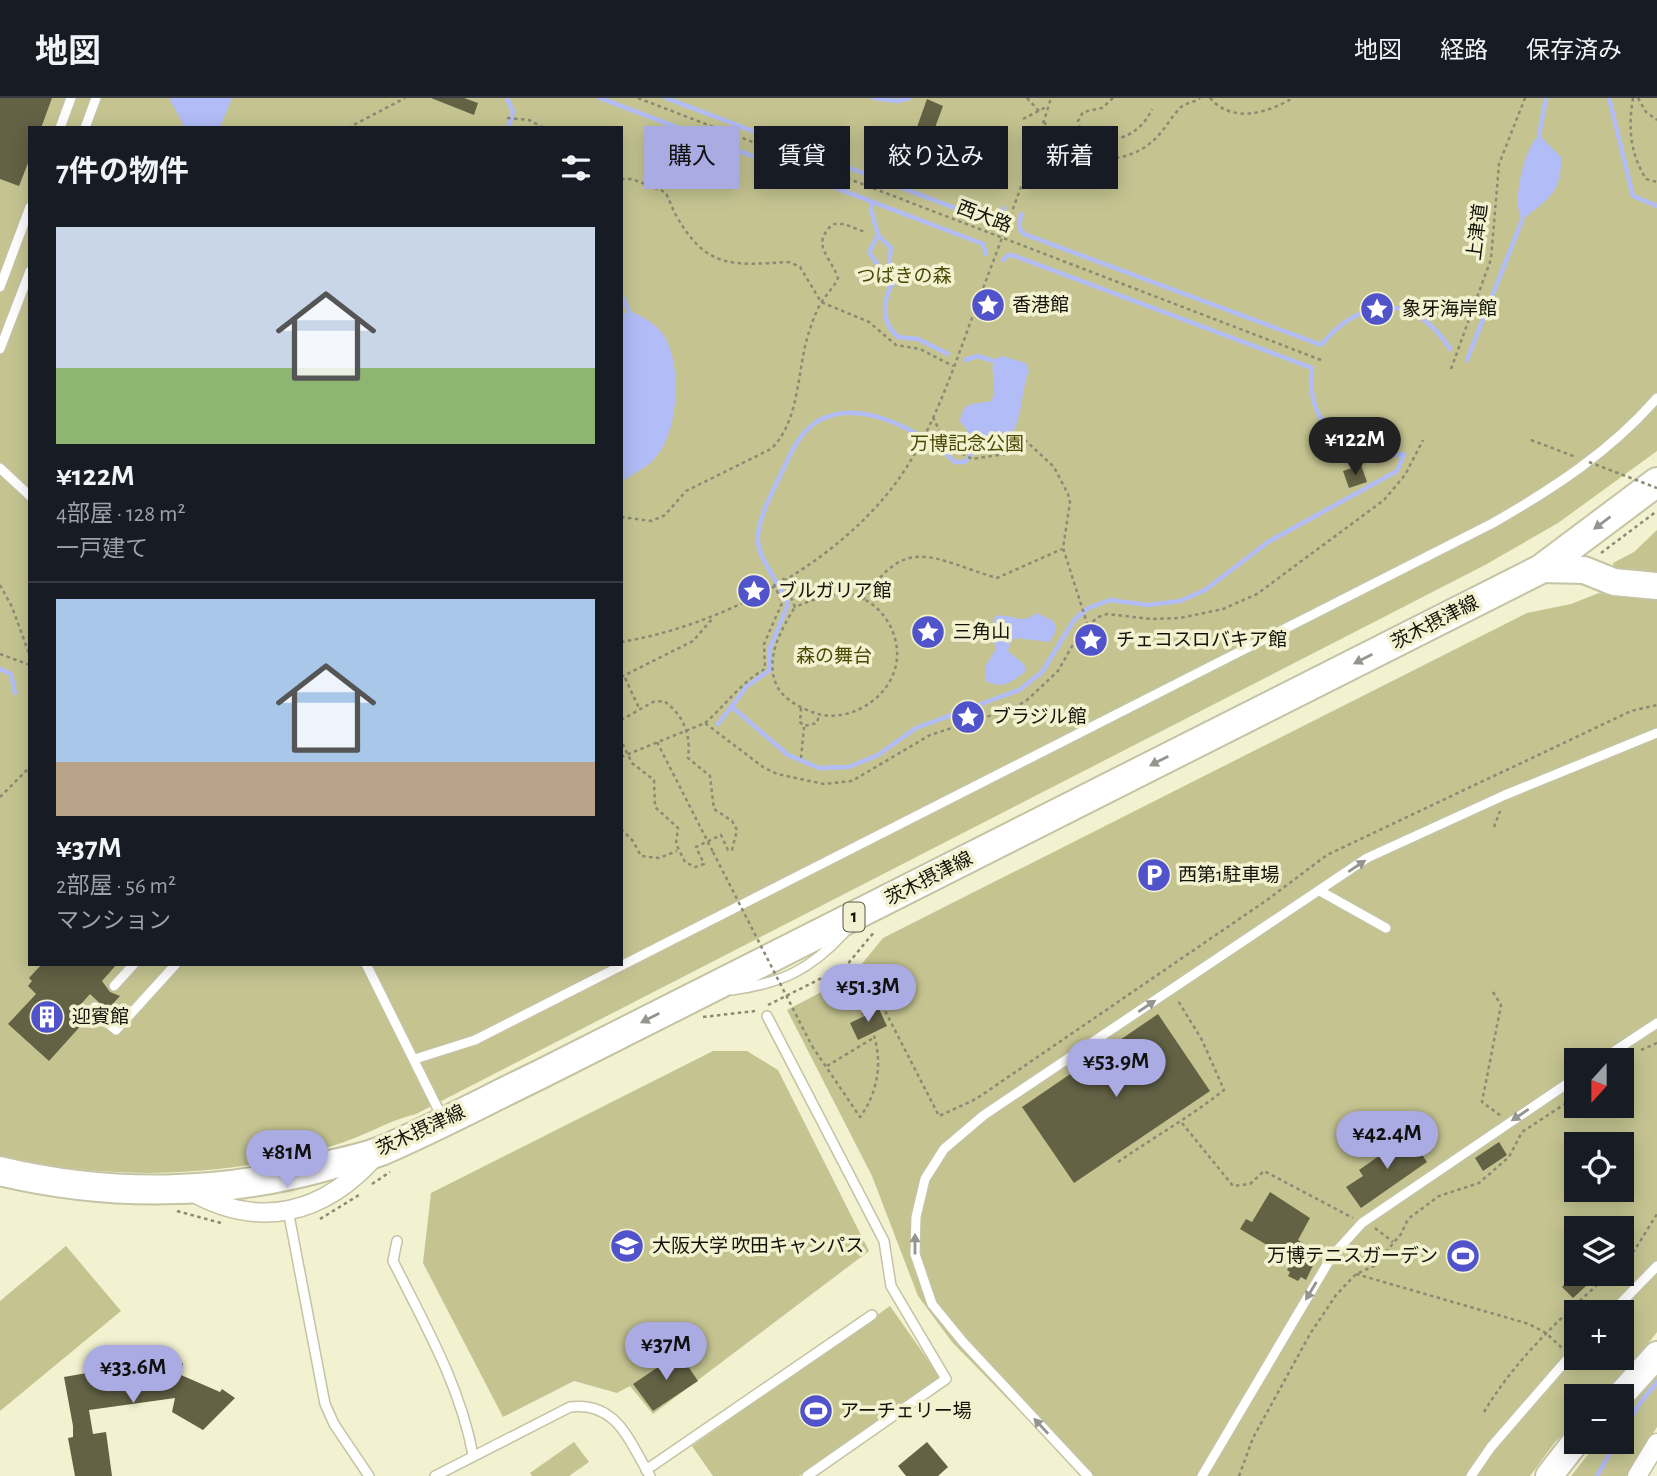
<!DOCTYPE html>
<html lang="ja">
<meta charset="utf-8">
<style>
:root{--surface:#171b24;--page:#20242c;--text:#f1f3f6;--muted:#9ea1a6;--line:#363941;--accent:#a9abe2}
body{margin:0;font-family:"Alegreya Sans","Noto Sans JP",sans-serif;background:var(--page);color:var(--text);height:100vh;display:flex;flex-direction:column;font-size:26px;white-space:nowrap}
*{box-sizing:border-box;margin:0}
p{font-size:23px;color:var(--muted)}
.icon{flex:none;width:38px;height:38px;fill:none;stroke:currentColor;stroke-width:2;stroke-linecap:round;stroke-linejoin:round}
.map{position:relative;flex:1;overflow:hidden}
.panel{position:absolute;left:28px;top:28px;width:595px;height:840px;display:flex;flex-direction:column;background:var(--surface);border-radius:0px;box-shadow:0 4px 18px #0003}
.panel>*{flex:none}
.hud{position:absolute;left:644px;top:28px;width:665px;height:63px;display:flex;gap:14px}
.needle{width:46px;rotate:201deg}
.fabs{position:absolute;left:1564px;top:950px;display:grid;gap:14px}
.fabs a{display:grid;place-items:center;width:70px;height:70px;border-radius:0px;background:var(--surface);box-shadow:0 4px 18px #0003;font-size:35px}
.price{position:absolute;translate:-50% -60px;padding:0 16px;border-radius:24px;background:var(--accent);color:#111;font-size:23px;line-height:46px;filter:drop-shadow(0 2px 4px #0008)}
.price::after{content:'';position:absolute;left:50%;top:42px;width:21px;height:16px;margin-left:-10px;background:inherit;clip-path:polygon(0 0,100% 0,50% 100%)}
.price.selected{background:#222;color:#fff}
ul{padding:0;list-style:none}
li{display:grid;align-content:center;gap:14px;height:371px;padding:0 28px}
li+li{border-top:2px solid var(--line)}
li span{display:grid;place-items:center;height:217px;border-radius:0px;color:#555}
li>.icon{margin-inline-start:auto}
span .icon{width:126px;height:126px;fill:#fffc;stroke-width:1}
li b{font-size:30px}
h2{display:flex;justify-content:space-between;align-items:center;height:84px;padding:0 28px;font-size:30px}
.pill{padding:0 24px;border-radius:0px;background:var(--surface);box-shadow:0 4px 18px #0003;font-size:24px;line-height:63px}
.pill.selected{background:var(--accent);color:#111}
header{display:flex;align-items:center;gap:42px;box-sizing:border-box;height:98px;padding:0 35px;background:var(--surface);border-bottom:2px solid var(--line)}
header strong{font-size:33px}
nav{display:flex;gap:38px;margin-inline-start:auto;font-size:24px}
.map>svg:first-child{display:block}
.green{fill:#c5c491;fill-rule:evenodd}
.water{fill:#b2bcf7}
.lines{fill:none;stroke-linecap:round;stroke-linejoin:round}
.stream{stroke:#b2bcf7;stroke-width:4.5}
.building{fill:#636245}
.service-casing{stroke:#c4c3a3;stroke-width:12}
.minor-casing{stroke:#c4c3a3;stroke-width:21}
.secondary-casing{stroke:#c4c3a3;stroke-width:30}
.primary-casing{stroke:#c4c3a3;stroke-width:32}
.path{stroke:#8b8a73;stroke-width:2.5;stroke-dasharray:3.5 3.5;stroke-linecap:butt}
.service{stroke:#fff;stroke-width:9}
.minor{stroke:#fff;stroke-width:18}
.secondary{stroke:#fff;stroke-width:26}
.primary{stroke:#fff;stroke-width:28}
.path-bridge{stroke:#8b8a73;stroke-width:2.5;stroke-dasharray:3.5 3.5;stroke-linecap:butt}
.oneway{fill:#959590}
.labels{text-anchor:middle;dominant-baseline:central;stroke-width:7;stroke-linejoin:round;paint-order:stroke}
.shield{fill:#f2f1d0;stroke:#575644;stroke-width:2}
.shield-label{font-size:18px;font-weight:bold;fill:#141308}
.street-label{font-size:19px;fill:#141308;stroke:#f2f1d0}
.park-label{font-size:19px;fill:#4c4905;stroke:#f2f1d0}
.poi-label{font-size:19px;fill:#141308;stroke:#f2f1d0;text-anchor:start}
</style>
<header>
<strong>地図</strong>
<nav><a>地図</a><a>経路</a><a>保存済み</a></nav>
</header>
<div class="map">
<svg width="1657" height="1378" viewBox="0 0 1657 1378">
<rect width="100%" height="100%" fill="#f2f1d0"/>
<g class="green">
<path d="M0 0H1657V353L1558 425 1485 467 416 1016C387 1023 361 1040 332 1048 225 1080 108 1084 0 1057ZM30 30H621V866H30Z"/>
<polygon points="1657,432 1657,481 1614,473 1613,465 1634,454"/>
<path d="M1599 495 1657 501V1234L1629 1270 1600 1298H1577V1322L1555 1344 1530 1378H1083L952 1244 918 1198 872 1078 787 912 852 878 883 840 1527 515 1571 506ZM1577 962H1622V1008H1577ZM1577 1046H1622V1092H1577ZM1577 1130H1622V1176H1577ZM1577 1214H1622V1260H1577Z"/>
<polygon points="713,953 747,953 778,972 869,1153 653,1316 630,1288 617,1295 574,1283 503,1319 423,1165 431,1095"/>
<polygon points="66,1148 121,1213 0,1313 0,1203"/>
<polygon points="890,1208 940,1279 799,1378 713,1378 692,1348"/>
<polygon points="1657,1274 1657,1329 1627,1378 1571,1378 1598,1344 1622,1344 1622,1315"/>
<polygon points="574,1344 589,1364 569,1378 532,1378 530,1375"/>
</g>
<g class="water">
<polygon points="169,0 232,0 220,30 185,30"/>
<path d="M1539 37 1561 59C1562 95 1548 101 1522 122 1511 105 1524 50 1539 37Z"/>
<path d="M629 213C646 219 663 230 669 248 681 278 677 333 657 358 648 369 633 376 621 384V217Z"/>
<path d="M1002 258 1026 265 1029 273C1020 294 1023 328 1007 340L993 338 989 343 969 335 960 323C964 302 973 307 991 303 999 287 988 273 995 261Z"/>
<path d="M1036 515 1054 523 1056 533 1050 544 1016 540 1010 545 1008 553 1024 566 1026 573C1011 585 1003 591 985 583L986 567 996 551 991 535 995 518C1011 515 1023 528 1036 515Z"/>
</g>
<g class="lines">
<g class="stream">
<polyline points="507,0 513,14 508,30"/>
<polyline points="600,0 983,146 986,156"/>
<polyline points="666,0 989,123 996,122 1004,110"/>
<polyline points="874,0 897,3 910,0"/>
<polyline points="1609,0 1633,98 1657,108"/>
<polyline points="1539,37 1546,0"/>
<path d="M872 104 871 112 878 137 891 150 889 165 900 176 898 183 891 187C883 206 881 224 898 239L918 241 948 256"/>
<path d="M1021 116 1019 130 1024 136 1321 247C1360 199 1415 194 1450 251"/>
<polyline points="878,137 869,154 891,187"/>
<polyline points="621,196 629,213"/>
<polyline points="965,262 978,258 993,263"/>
<polyline points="1467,262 1522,122"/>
<polyline points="0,571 11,576 15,595"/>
<path d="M731 608 788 657 819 670 849 669 878 657 916 630 1019 592 1042 574 1074 522 1088 510 1110 502 1148 507 1180 503 1205 492 1268 444 1397 373 1404 356C1392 357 1377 359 1365 356 1328 346 1306 307 1312 270L1015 158 1008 157 1003 162"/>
<path d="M718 626 747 588 770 572V550L788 506C781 487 760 464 758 444 756 424 772 395 780 378 789 360 797 337 815 325 858 296 923 335 955 364H965L983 340"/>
<polyline points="1622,1334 1640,1305 1657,1284"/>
<polyline points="1597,1378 1616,1344"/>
</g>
</g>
<g class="building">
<polygon points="0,0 52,0 41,30 30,30 30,60 19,88 0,81"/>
<polygon points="431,0 464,0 478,5 474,17"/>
<polygon points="927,1 943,8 933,35 917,29"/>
<polygon points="1361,367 1367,384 1349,390 1343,373"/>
<polygon points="42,866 117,866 102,883 110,894 120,898 107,912 90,896 74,914 85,923 49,963 8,926 36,896 28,888 32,883 29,880"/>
<polygon points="879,911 887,928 858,942 850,925"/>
<polygon points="1158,916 1210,993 1074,1085 1022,1009"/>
<polygon points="1409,1037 1427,1064 1361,1110 1346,1089 1363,1078 1359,1072"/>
<polygon points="1499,1044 1507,1057 1483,1073 1475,1060"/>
<polygon points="1270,1094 1310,1120 1298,1142 1319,1155 1306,1182 1301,1179 1298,1183 1288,1178 1290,1174 1287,1172 1292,1162 1240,1131 1246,1121 1252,1124"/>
<polygon points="1575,1176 1599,1176 1573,1200 1562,1189"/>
<polygon points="679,1255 698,1283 653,1313 633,1286"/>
<polygon points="161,1262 183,1265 181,1277 220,1294 222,1291 235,1300 203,1332 172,1314 175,1300 89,1312 93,1336 106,1334 112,1378 75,1378 68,1340 73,1339 73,1328 64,1279"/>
<polygon points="927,1344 948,1369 938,1378 906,1378 898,1368"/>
</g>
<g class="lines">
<g class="service-casing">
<g id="service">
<polyline points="60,30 71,0"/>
<polyline points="85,30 96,0"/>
<polyline points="0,189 30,109"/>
<polyline points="0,251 30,173"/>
<polyline points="0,370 30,398"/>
<polyline points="1320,793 1386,830"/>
<polyline points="366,866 443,1021"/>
<polyline points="114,888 134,866"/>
<path d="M732 892C782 885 810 872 844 835"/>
<polyline points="95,909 92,912 116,932 176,866"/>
<polyline points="767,918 884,1143 891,1188 946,1281 807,1378"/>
<path d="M415 961 475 942 1493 425C1554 390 1611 353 1657 300"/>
<polyline points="1601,962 1657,925"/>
<polyline points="288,1112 325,1306 334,1326 369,1378"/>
<path d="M397 1143 393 1163C425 1227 460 1287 473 1357"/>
<polyline points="1612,1214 1657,1168"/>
<polyline points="646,1372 872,1217"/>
<path d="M435 1378 570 1309C617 1303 629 1343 650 1378"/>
<polyline points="1088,1378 963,1244 932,1206 915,1156 916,1119 925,1081 944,1051 984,1017 1367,760 1505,697 1657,635"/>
<polyline points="1202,1378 1332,1158 1362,1125 1577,979"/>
<polyline points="1471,1378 1491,1349 1577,1250"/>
</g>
</g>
<g class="minor-casing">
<g id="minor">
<path d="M187 1091C258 1133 324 1117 377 1056"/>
<polyline points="1637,1378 1657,1345"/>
</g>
</g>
<g class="secondary-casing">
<g id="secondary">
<polyline points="1541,471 1584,472 1614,484 1657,488"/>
<polyline points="1620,1298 1657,1257"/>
<polyline points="1549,1378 1577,1342"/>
</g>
</g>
<g class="primary-casing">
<path id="primary" d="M0 1073C109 1099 222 1098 330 1067 347 1063 365 1059 381 1053 435 1030 487 1002 539 977L1541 471 1657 384"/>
</g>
<g class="path">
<polyline points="638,0 1321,262"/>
<polyline points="1027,0 1039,13"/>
<path d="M1113 0 1102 10 1083 14 1078 23 1081 34C1108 50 1139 40 1152 11"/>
<path d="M1210 0C1233 26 1267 15 1293 0"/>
<path d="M1633 0C1628 30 1630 55 1646 81L1657 84"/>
<polyline points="1638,0 1646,14 1657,22"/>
<polyline points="507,20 529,22 544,30"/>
<polyline points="1023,21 1048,8"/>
<path d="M1044 24C1070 60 1117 74 1153 43 1164 33 1171 19 1181 9 1187 4 1194 5 1200 0"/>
<polyline points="348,30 405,0"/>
<polyline points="1075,50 1085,37"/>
<path d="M621 81H632L665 94C670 102 672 111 677 119 707 172 735 167 789 164L800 169 821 204 869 224 896 247 920 251 953 268"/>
<polyline points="1451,271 1491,161 1499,66 1525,0"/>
<polyline points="933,319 946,347 972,361 1006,356 1024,341 1054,369 1068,396 1070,404 1063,450 1087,525"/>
<polyline points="1531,342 1576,359"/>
<path d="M621 419 652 423 665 417 686 393 771 351C800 323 797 273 808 237 811 228 815 215 820 207 825 197 833 191 838 180 830 157 810 147 833 126H844L865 134"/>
<polyline points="1601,455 1657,413"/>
<path d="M783 480 795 509C810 503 824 497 841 496 878 495 905 537 895 571 886 603 846 626 815 615 802 611 783 601 777 588 764 561 781 532 795 509"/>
<polyline points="0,487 12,509 30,558"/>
<path d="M863 502C907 435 932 461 997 480L1062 451"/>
<path d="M621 544C726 527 851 459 908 367 941 314 959 253 981 196 1005 131 1031 66 1051 0"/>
<polyline points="0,556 30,567"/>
<polyline points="621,579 693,543 713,520"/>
<polyline points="625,580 639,610"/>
<polyline points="801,610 800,624 804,628 817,625 819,617"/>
<path d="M621 622 653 604 664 603C684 618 691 636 688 660L710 678 714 711 732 723 737 732 732 752H728L721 737 696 749 704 766 695 769 685 764 676 746 678 730 655 709 654 682 632 665 621 643"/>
<path d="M705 625C726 607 740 585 765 571L764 546 782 505 774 486"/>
<polyline points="657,644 713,754"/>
<polyline points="621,659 705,625 763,669 777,676 824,686 852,683 930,637 1008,612 1026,603 1058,573 1080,534 1098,519 1107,516 1151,521 1180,520 1223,511 1257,496 1384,402 1405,377 1423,342"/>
<polyline points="801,660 804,629"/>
<polyline points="0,699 30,669"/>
<polyline points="1494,729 1500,713"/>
<polyline points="621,731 633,743 641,758 659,760 677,753"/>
<polyline points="827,888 837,897 855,898 864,918"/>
<polyline points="1493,894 1501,907 1482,1004 1501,1018"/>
<polyline points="768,907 846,868 875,833"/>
<polyline points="882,907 939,1018 976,1001 1267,802 1327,757 1631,613 1657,607"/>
<polyline points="703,919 755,913"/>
<path d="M812 948 860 1019C878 995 883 963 873 935"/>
<polyline points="1641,952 1657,945"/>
<polyline points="827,968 875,939"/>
<polyline points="1182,1025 1233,1088 1250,1086 1264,1073 1353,1120"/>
<path d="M1118 1064C1154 1039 1190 1019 1224 992L1202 942 1177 901"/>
<polyline points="372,1086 390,1074"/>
<polyline points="177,1113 221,1125"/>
<polyline points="320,1121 359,1097"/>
<polyline points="1375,1130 1393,1144"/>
<polyline points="1622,1164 1634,1153 1657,1116"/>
<polyline points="1356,1176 1529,1226 1546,1235 1562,1250"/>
<path d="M1484 1314C1516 1260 1563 1218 1609 1176"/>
<polyline points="1239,1378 1253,1340 1310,1236 1336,1197 1356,1176 1374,1168 1401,1136 1408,1121 1439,1098 1479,1085 1509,1059 1522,1034 1577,998"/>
</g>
<use href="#service" class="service"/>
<use href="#minor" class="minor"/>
<use href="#secondary" class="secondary"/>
<use href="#primary" class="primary"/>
<g class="path-bridge">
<polyline points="1589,364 1657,390"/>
<polyline points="713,754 812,948"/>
</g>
</g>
<defs><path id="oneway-solid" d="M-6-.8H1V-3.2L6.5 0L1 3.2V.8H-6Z" transform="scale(1.75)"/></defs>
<g class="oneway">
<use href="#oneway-solid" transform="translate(1602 425) rotate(143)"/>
<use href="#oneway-solid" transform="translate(1363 561) rotate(153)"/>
<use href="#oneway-solid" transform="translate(1159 663) rotate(153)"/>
<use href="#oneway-solid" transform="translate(1357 768) rotate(-34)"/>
<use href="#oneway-solid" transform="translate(1147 908) rotate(-34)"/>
<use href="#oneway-solid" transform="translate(650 920) rotate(153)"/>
<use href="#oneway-solid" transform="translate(1520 1017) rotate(146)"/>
<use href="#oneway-solid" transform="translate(915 1146) rotate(-90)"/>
<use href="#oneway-solid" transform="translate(1311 1193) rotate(121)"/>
<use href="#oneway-solid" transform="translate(1041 1328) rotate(-133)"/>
</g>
<defs>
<g id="sight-disc" transform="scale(1.75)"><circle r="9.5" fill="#5153ca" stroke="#f2f1d0"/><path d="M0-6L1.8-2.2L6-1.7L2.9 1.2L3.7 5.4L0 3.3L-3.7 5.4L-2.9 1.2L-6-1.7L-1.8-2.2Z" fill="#fff"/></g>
<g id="parking-disc" transform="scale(1.75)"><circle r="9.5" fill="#5153ca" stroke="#f2f1d0"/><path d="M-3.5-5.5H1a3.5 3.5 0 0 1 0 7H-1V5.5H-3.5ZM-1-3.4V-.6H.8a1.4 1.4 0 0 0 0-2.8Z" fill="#fff"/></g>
<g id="building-disc" transform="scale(1.75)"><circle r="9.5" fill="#5153ca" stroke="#f2f1d0"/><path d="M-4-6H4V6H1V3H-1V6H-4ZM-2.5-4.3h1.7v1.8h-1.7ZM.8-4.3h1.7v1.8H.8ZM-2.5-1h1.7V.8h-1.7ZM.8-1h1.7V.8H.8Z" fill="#fff"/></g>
<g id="university-disc" transform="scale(1.75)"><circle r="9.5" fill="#5153ca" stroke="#f2f1d0"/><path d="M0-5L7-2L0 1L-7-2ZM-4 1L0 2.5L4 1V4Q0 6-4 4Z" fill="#fff"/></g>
<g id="stadium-disc" transform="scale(1.75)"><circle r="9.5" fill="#5153ca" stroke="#f2f1d0"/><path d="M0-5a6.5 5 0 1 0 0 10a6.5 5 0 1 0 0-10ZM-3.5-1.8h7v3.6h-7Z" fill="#fff"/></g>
</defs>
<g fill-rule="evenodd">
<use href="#sight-disc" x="988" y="207"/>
<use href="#sight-disc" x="1377" y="211"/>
<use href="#sight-disc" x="754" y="493"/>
<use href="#sight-disc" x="928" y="534"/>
<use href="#sight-disc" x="1091" y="542"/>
<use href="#sight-disc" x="968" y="619"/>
<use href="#parking-disc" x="1154" y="777"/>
<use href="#building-disc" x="47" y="919"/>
<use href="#university-disc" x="627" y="1148"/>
<use href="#stadium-disc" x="1463" y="1158"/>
<use href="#stadium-disc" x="816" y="1313"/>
</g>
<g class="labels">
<rect class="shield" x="843.5" y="804.5" width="21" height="29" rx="5"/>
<g class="shield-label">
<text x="854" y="819">1</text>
</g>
<g class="street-label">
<text transform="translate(984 119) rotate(21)">西大路</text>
<text transform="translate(1478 134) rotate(-83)">上津道</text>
<text transform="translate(1435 525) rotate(-27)">茨木摂津線</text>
<text transform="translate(929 781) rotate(-27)">茨木摂津線</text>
<text transform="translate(421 1033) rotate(-25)">茨木摂津線</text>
</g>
<g class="park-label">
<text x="904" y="178">つばきの森</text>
<text x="967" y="346">万博記念公園</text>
<text x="834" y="558">森の舞台</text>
</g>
<g class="poi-label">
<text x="1012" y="207">香港館</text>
<text x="1402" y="211">象牙海岸館</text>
<text x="778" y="493">ブルガリア館</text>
<text x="953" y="534">三角山</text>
<text x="1116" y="542">チェコスロバキア館</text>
<text x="992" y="619">ブラジル館</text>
<text x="1178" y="777">西第1駐車場</text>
<text x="72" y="919">迎賓館</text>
<text x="652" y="1148">大阪大学 吹田キャンパス</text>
<text x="1438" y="1158" text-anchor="end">万博テニスガーデン</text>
<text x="840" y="1313">アーチェリー場</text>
</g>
</g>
</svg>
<div class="fabs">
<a><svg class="needle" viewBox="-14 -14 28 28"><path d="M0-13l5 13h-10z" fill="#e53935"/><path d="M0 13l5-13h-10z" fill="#9ea1a6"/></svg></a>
<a><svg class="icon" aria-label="locate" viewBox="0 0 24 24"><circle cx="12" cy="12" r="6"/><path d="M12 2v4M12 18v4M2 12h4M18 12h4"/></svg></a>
<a><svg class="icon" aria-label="layers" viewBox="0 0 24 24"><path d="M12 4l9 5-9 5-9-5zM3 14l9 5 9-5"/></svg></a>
<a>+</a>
<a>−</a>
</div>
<b class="price selected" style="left:1355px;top:379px">¥122M</b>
<b class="price" style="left:868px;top:926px">¥51.3M</b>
<b class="price" style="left:1116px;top:1001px">¥53.9M</b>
<b class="price" style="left:1387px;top:1073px">¥42.4M</b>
<b class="price" style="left:287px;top:1092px">¥81M</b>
<b class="price" style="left:666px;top:1284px">¥37M</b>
<b class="price" style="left:133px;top:1307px">¥33.6M</b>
<div class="hud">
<a class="pill selected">購入</a>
<a class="pill">賃貸</a>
<a class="pill">絞り込み</a>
<a class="pill">新着</a>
</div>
<section class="panel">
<h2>7件の物件<svg class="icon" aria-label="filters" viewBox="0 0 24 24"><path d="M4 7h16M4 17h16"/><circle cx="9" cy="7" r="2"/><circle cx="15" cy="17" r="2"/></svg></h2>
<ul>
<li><span style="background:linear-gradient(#c9d6e8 65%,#8fb573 0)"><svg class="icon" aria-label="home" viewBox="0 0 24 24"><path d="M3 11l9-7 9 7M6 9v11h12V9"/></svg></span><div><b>¥122M</b><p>4部屋 · 128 m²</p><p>一戸建て</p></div></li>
<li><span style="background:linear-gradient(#a9c7e8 75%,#b9a48a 0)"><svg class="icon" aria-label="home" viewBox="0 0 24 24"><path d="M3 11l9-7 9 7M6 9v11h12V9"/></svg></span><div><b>¥37M</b><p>2部屋 · 56 m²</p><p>マンション</p></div></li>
</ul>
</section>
</div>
